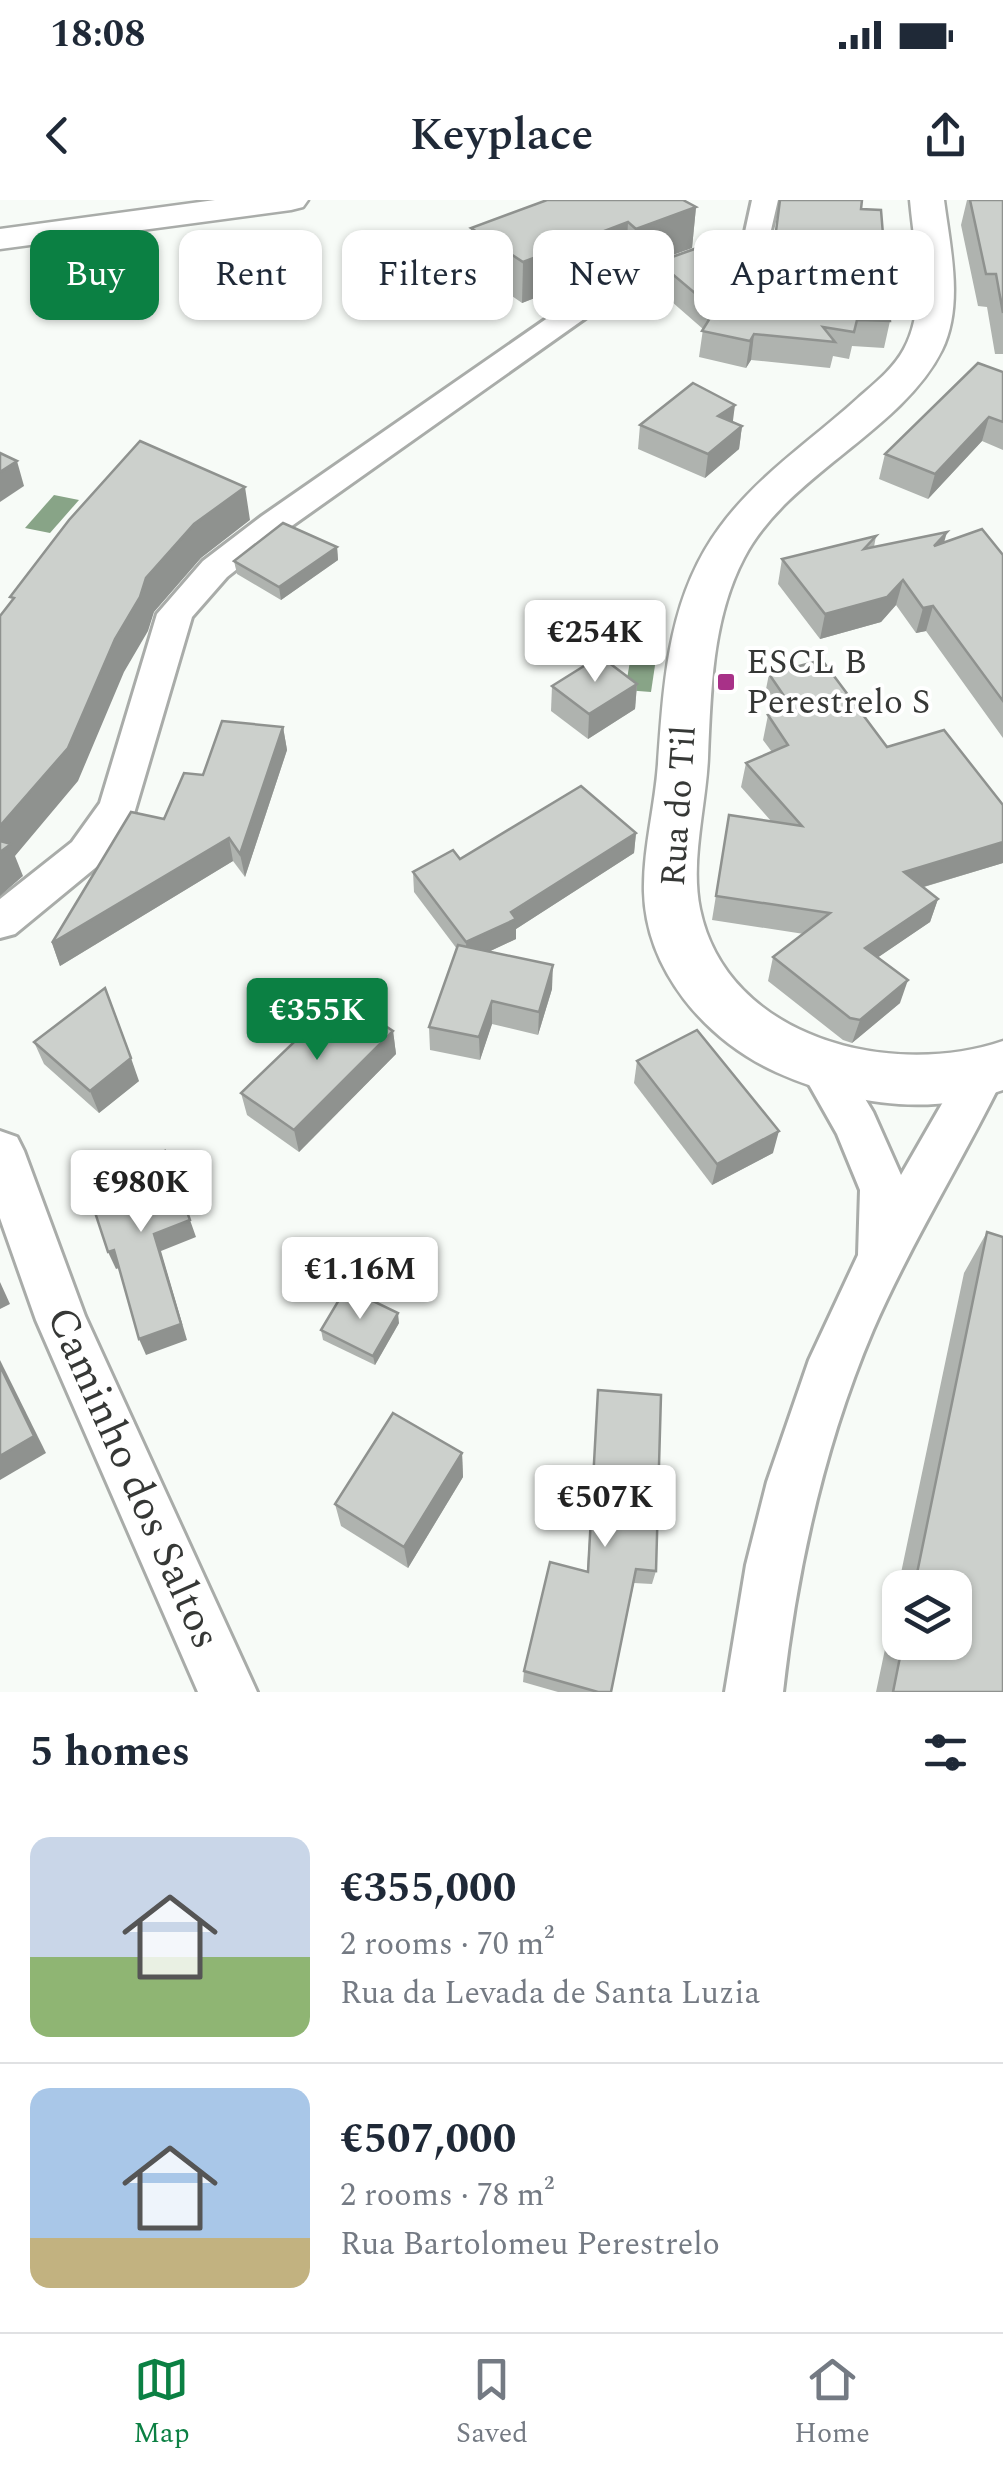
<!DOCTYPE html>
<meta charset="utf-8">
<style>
:root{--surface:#fff;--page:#f6f6f7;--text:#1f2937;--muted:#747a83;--line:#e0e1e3;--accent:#0b8043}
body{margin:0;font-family:Spectral,serif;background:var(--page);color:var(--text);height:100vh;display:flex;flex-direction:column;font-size:38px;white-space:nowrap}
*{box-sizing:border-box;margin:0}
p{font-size:32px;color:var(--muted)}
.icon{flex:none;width:55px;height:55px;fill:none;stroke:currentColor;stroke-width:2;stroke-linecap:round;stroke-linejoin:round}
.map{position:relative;height:1492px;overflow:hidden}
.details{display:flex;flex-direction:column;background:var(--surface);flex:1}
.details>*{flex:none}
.guide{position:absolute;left:30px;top:30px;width:945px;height:90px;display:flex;gap:20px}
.controls{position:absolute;left:882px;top:1370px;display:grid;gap:20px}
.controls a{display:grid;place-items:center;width:90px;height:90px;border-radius:20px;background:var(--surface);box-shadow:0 2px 8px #0004;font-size:50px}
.price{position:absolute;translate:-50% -85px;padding:0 22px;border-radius:10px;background:#fff;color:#222;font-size:32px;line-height:65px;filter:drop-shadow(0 2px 5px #0008)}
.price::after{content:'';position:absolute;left:50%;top:60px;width:30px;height:22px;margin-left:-15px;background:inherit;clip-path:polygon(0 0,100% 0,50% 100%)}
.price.active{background:var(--accent);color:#fff}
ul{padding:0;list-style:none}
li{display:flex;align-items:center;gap:30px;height:250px;padding:0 30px}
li+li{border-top:2px solid var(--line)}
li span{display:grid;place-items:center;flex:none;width:280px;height:200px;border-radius:20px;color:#555}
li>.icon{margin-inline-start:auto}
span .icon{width:120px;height:120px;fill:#fffc;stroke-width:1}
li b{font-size:42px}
h2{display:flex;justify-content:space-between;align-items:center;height:120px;padding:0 30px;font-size:42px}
.chip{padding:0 35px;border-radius:20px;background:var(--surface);box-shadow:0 2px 8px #0004;font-size:35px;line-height:90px}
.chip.active{background:var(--accent);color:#fff}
.status{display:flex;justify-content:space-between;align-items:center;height:70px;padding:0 50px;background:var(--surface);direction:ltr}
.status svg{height:28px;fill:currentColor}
header{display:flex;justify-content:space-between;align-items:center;height:130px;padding:0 30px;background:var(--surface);font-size:45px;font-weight:600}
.dock{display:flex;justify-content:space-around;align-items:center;height:140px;border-top:2px solid var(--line);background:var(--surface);font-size:28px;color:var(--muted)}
.dock a{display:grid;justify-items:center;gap:5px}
.dock .active{color:var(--accent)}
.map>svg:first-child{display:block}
.water{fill:#88a487}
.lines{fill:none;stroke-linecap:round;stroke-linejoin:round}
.street-casing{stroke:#a9aca9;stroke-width:6}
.secondary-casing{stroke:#a9aca9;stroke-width:5}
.street{fill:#fff;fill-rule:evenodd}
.secondary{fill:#fff;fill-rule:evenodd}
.wall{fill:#afb3af;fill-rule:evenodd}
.shaded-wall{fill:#8f928f}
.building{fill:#ccd0cc;stroke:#8f928f;stroke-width:2.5}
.poi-dot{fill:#a83188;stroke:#fff;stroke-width:4}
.labels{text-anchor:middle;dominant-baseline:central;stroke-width:8;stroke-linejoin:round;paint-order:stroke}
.poi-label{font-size:35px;fill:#363836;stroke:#fff;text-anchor:start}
.street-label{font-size:35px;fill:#363836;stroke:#fff}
.near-street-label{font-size:42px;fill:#363836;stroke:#fff}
</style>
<div class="status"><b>18:08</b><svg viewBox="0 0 49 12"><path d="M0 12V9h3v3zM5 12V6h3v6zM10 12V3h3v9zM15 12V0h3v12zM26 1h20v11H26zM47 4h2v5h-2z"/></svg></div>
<header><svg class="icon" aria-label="back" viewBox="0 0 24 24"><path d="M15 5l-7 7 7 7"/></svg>Keyplace<svg class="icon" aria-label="share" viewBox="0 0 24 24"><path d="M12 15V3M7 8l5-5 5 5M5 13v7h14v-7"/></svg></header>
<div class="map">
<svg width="1003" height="1492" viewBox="0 0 1003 1492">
<rect width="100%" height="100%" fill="#f7fbf7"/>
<g class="water">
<polygon points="54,295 79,300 50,333 25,328"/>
<polygon points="632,450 657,452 651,492 625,490"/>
</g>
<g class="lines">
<g class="street-casing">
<g id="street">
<polygon points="752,0 778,0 768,43 608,102 286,330 227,377 192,417 133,617 100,664 15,734 0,738 0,699 72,642 100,603 157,414 203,361 262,316 588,90 745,32"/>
<path d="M821 846 837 852 873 912 901 975 966 862 982 856 998 862 1003 878C961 963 911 1043 873 1130 824 1245 797 1368 783 1492H725L746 1365 767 1282 809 1160 858 1055 860 990 837 934 798 865 805 852Z"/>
<polygon points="0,931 17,937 24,951 85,1116 257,1492 198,1492 36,1120 0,1018"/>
</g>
</g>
<g class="secondary-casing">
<g id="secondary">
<polygon points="215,0 308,0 303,7 291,10 0,49 0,29"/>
<path d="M910 0H944C950 47 964 105 942 150 902 231 787 275 744 358 712 419 711 490 708 558 706 606 690 661 700 709 727 839 892 879 1003 841V890C927 917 848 904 776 872 706 840 646 771 644 692 643 649 655 607 658 564 664 480 668 397 720 327 757 276 812 240 858 198 874 184 894 168 904 149 928 105 914 47 910 0Z"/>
</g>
</g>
<use href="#street" class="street"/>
<use href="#secondary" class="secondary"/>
</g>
<g class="wall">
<polygon points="967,0 1003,0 1003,154 995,154 987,107 978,106 961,25"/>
<polygon points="696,7 692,48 634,69 626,62 522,103 472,68 471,28"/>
<polygon points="861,9 890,121 884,148 852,146 849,159 833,156 830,168 751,160 746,168 699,157 703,129 656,88 658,62 769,78 775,29"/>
<polygon points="1003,172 1003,250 982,241 928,299 879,279 885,254"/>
<polygon points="733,222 742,226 739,249 705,278 638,249 640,225"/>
<polygon points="876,336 874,347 944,343 1003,355 1003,538 926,431 916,433 896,405 881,422 820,439 778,384 782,359"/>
<polygon points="337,347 338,360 281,400 237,374 234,361"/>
<polygon points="769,474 887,547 1003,663 924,687 938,699 930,722 878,757 900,803 852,843 843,840 768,781 773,757 804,734 712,720 729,615 771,621 741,587 746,563 772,552 763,540 768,515 774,514 764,499"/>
<polygon points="637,484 635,509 588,539 551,511 552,486"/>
<polygon points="283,527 287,550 245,677 233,661 60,766 52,743 203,575"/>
<polygon points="636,633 634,653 516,729 516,739 488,752 552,789 538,835 492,824 480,860 430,850 429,827 457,749 414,692 413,672 460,659"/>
<polygon points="393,831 396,854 299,952 247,915 241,893"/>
<polygon points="34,842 139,881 99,913 44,864"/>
<polygon points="637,861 773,953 712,985 634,883"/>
<path d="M987 1032 1003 1492H876L964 1073ZM900 1388H955V1442H900Z"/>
<polygon points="399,1123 375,1165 323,1140 321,1130"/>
<polygon points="598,1190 656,1371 652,1384 634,1383 611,1492 558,1492 523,1482 524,1471 587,1372"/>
<polygon points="462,1253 463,1277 408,1368 341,1326 335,1304"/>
</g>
<g class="shaded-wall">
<polygon points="696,7 692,48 634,69 636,29"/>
<polygon points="628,22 626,62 522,103 523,62"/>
<polygon points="754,134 751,160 746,168 750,141"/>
<polygon points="735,205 732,228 718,216"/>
<polygon points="989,217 982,241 928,299 935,274"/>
<polygon points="742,226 739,249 705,278 708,254"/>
<polygon points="17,261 24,286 0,302 0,272"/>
<polygon points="245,287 250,320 201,358 154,412 148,431 124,472 78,581 15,656 23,676 0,696 0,626 146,378 194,324"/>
<polygon points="947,332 940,357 934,346"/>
<polygon points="337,347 338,360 281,400 279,387"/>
<polygon points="903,380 896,405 881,422 820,439 825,414"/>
<polygon points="933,406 926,431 916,433 923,408"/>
<polygon points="637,484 635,509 588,539 589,514"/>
<polygon points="283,527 287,550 245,677 240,654"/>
<polygon points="636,633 634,653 516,729 516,739 467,762 466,742"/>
<polygon points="229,638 233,661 60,766 52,743"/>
<polygon points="1003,642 1003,663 896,695 904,672"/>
<polygon points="938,699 930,722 858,771 865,748"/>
<polygon points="553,765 552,789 538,835 539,812"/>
<polygon points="908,780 900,803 852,843 860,820"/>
<polygon points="492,801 492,824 480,860 479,837"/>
<polygon points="393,831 396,854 299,952 294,930"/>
<polygon points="131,858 139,881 99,913 90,891"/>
<polygon points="779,931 773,953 712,985 717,964"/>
<polygon points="190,1020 196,1037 161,1051 187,1140 146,1155 139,1139 154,1034"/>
<polygon points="114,1050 122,1067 116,1069 108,1052"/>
<polygon points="0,1082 10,1104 0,1109"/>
<polygon points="398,1113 399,1123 375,1165 373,1156"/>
<polygon points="0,1160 46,1253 0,1280"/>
<polygon points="462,1253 463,1277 408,1368 404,1347"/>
</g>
<g class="building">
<polygon points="547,0 683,0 696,7 636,29 628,22 523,62 471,28"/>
<polygon points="780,0 862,0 861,9 881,10 890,121 857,120 854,132 823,127 835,142 754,134 750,141 702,131 715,110 658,62 723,39 741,50 770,78"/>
<polygon points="970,0 1003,0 1003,113 996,74 986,74"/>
<polygon points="978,163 1003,172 1003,222 989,217 935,274 885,254"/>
<polygon points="693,183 735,205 718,216 742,226 708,254 640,225"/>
<polygon points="140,241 245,287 194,324 146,378 140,397 115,439 68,548 0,626 0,416 14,398 10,397 69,320"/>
<polygon points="0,253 17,261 0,272"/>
<polygon points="283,323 337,347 279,387 234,361"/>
<polygon points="982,329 1003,355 1003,501 933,406 923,408 903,380 887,397 825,414 782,359 876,336 864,349 947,332 934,346"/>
<polygon points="600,456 637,484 589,514 552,486"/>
<polygon points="822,460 887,547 944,530 1003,605 1003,642 904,672 938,699 865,748 908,780 860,820 850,818 773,757 830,713 716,696 729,615 802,626 746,563 788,545 768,515 793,509 769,474"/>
<polygon points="222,521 283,527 240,654 229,638 52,743 131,612 164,619 184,573 203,575"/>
<polygon points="581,586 636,633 511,712 516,719 466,742 413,672 453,650 460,659"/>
<polygon points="0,641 11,644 0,652"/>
<polygon points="458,745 553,765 539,812 492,801 479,837 429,827"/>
<polygon points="105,788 131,858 90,891 34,842"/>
<polygon points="341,797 393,831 294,930 241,893"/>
<polygon points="697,830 779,931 717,964 637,861"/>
<polygon points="165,951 190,1020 154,1034 181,1124 139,1139 114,1050 108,1052 85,982"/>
<polygon points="987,1032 1003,1037 1003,1492 893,1492 903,1442 955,1442 955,1388 914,1388"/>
<polygon points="346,1088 398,1113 373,1156 321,1130"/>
<polygon points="0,1166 34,1236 0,1256"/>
<polygon points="598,1190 661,1195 656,1371 636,1369 611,1492 598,1492 524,1471 550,1362 588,1372"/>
<polygon points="393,1213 462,1253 404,1347 335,1304"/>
</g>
<rect class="poi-dot" x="716" y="472" width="20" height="20" rx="5"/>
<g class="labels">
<g class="poi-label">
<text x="746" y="462">ESCL B<tspan x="746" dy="40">Perestrelo S</tspan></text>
</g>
<g class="street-label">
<text transform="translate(679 606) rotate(-86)">Rua do Til</text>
</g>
<g class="near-street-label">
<text transform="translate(133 1278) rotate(66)">Caminho dos Saltos</text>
</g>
</g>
</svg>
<div class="controls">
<a><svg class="icon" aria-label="layers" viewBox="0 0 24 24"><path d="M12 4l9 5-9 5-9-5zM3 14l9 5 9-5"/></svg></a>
</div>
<b class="price" style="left:595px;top:485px">€254K</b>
<b class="price active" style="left:317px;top:863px">€355K</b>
<b class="price" style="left:141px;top:1035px">€980K</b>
<b class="price" style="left:360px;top:1122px">€1.16M</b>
<b class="price" style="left:605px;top:1350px">€507K</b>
<div class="guide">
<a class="chip active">Buy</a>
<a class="chip">Rent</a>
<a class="chip">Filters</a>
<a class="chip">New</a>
<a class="chip">Apartment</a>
</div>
</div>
<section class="details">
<h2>5 homes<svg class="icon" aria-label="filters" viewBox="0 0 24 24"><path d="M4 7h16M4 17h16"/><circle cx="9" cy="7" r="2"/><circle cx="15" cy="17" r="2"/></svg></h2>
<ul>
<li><span style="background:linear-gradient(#c9d6e8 60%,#8fb573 0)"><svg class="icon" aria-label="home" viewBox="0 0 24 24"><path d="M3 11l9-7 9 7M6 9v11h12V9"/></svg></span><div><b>€355,000</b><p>2 rooms · 70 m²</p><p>Rua da Levada de Santa Luzia</p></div></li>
<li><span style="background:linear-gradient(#a9c7e8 75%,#c2b280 0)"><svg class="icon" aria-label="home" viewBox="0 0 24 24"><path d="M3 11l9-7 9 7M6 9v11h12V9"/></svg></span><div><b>€507,000</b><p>2 rooms · 78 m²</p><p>Rua Bartolomeu Perestrelo</p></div></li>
</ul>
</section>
<nav class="dock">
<a class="active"><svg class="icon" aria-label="map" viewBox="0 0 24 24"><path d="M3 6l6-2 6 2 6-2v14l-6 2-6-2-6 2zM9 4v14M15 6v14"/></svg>Map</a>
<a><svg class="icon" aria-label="saved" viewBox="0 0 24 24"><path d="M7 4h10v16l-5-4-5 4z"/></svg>Saved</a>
<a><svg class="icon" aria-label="home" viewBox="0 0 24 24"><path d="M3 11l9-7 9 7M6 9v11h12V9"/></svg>Home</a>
</nav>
